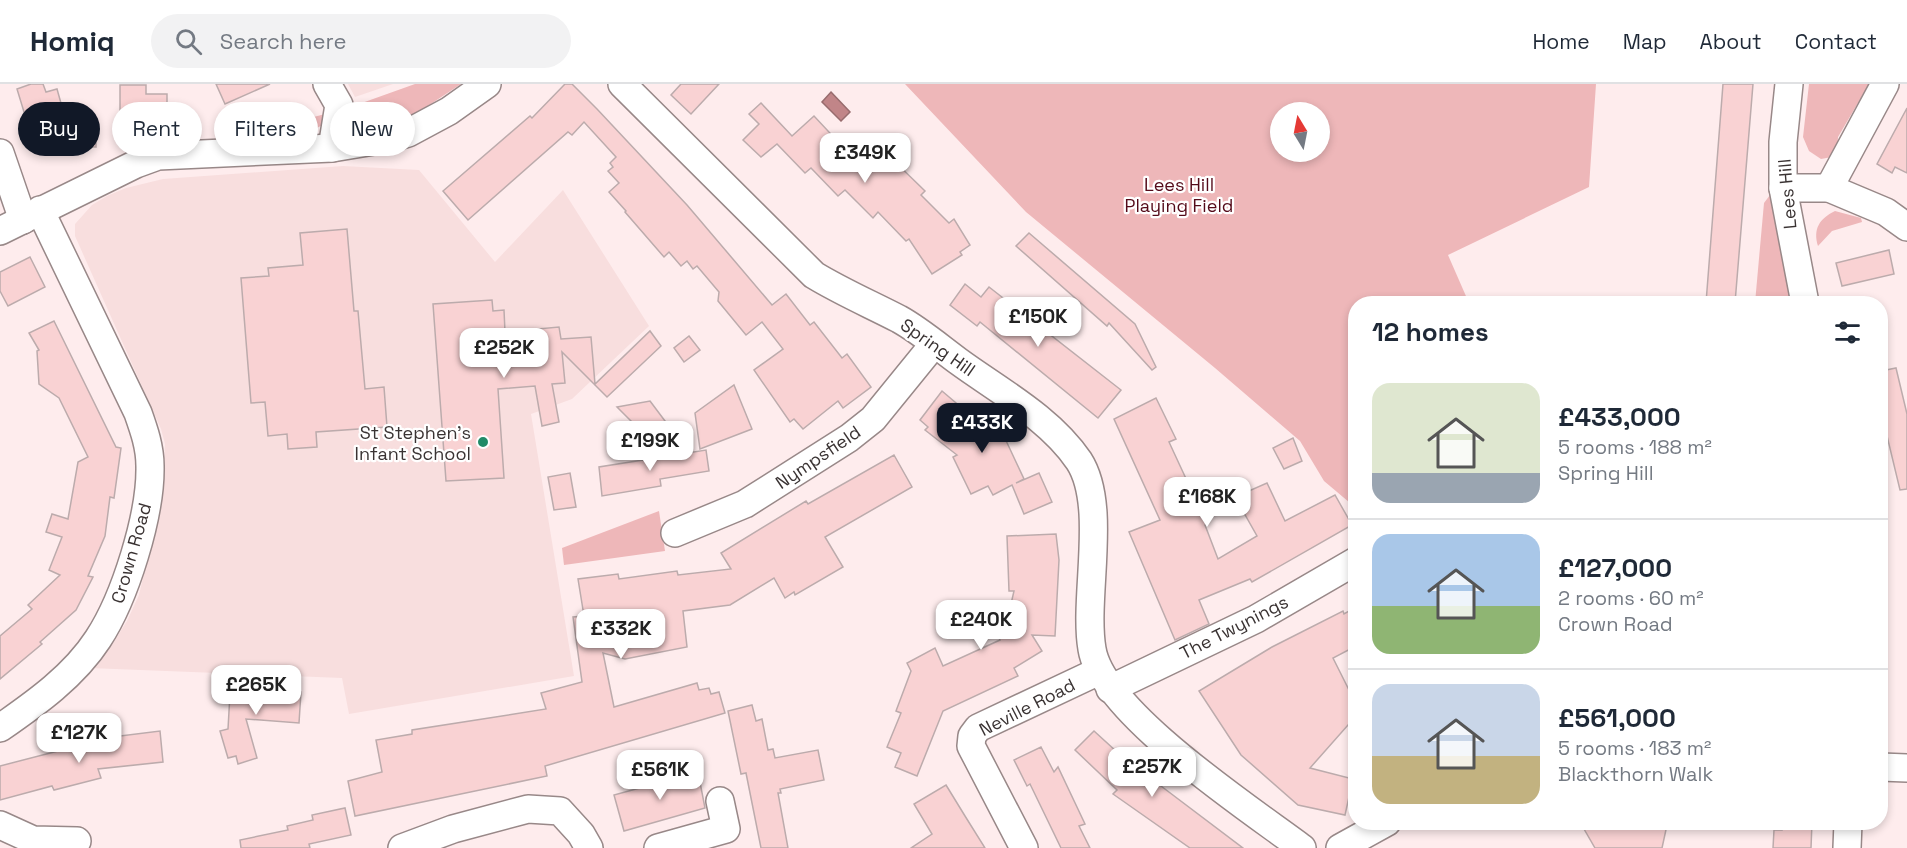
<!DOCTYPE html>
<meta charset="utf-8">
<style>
:root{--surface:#fff;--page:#f2f2f3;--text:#1f2937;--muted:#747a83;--line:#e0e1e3;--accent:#111827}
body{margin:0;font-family:"Space Grotesk",sans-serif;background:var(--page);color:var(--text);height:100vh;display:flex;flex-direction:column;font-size:22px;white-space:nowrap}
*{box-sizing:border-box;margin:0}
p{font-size:20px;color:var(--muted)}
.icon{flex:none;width:33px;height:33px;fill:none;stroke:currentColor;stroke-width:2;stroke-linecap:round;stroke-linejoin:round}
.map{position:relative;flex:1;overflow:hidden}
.panel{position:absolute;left:1348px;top:212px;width:540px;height:534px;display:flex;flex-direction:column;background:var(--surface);border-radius:24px;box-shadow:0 3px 9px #0003}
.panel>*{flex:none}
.banner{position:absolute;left:18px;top:18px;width:570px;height:54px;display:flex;gap:12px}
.needle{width:39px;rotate:350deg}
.tools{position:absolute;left:1270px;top:18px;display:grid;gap:12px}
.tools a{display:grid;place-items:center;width:60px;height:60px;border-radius:50%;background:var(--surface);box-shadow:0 3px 9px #0003;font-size:30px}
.price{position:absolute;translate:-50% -51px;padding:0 14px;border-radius:12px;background:#fff;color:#222;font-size:20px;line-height:39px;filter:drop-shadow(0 2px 3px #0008)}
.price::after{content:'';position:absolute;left:50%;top:36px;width:18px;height:14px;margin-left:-9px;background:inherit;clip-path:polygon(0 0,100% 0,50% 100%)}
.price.selected{background:var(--accent);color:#fff}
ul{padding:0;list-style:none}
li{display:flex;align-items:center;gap:18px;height:150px;padding:0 24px}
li+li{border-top:2px solid var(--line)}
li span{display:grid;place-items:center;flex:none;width:168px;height:120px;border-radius:18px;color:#555}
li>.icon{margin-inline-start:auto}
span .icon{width:72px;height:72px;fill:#fffc;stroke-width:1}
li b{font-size:26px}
h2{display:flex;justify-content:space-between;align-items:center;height:72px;padding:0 24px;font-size:26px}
.tag{padding:0 21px;border-radius:27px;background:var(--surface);box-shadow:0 3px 9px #0003;font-size:21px;line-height:54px}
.tag.selected{background:var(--accent);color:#fff}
header{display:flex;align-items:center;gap:36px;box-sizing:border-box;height:84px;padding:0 30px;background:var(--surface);border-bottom:2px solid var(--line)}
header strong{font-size:28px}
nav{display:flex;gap:33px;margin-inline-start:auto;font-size:21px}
.search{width:420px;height:54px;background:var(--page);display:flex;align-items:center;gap:15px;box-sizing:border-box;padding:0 21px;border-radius:33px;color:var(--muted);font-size:22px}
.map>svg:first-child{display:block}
.built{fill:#f8dede}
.green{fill:#eeb7b9;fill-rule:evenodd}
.water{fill:#c18588;stroke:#986c6e;stroke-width:1.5}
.building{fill:#f9d2d3;stroke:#bcabac;stroke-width:1.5}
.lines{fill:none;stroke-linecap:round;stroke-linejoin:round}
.minor-casing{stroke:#988888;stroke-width:30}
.minor{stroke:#fff;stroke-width:27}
.poi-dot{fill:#218b68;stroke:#fff;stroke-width:2}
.labels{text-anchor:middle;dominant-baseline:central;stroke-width:4.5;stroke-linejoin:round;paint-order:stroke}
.park-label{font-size:18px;fill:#540a19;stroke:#fff}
.street-label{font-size:18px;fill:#3a3333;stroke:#fff}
.poi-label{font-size:18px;fill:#3a3333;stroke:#fff;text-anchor:end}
</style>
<header>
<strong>Homiq</strong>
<div class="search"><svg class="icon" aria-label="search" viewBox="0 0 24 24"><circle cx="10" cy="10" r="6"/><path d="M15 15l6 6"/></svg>Search here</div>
<nav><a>Home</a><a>Map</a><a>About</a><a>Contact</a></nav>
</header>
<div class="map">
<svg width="1907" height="764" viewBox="0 0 1907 764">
<rect width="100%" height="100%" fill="#feeced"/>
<g class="built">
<polygon points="348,0 393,0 355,13"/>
<polygon points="343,82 419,86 495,178 563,106 649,242 572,315 531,330 574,592 349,630 342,594 89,584 113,559 127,537 139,511 163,409 165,360 161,345 75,152 75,140 92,121 107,112 126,104 163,95"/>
</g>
<g class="green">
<path d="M415 0H461L411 33 405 27C387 35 372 39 359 20Z"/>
<path d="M905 0H1596L1589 103 1448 171 1469 219H1356V424L1324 397 1300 357 1215 284 1026 128ZM1281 28H1320V68H1281Z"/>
<polygon points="1809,0 1869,0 1838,53 1837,72 1821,75 1809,67 1803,53"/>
<polygon points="329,29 324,40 303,52 217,58"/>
<polygon points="1770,111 1794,219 1755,219 1764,119"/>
<path d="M1835 127 1861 134 1862 138 1832 147 1818 162C1813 145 1819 135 1835 127Z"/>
<polygon points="659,427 665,467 564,481 562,464"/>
</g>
<polygon class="water" points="831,8 850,28 841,37 822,18"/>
<g class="building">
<polygon points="31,0 43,0 46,8 57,5 64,30 28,41 17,5"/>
<polygon points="216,0 270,0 225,20"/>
<polygon points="565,0 572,0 597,25 687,121 772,221 786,210 810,241 814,238 842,274 847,270 871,303 843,324 838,317 803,345 794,335 790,338 754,286 783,265 762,238 746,251 718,217 719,208 697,182 693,185 687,177 681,182 669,168 664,173 625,128 626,127 609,108 619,99 608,87 613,83 610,79 616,73 584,38 572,51 568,48 468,136 443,107 530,32 532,34"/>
<polygon points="681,0 719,0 691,30 671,11"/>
<polygon points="1723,0 1753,0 1735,219 1706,219"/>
<polygon points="120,1 146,1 146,10 167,10 167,37 120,36"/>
<polygon points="761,19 792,52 814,32 842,62 854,50 881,78 888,71 925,107 921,111 949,139 954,135 970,161 960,168 962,171 932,190 909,155 906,157 878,128 873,134 845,106 838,112 811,84 805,89 777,60 761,73 743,56 759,40 749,30"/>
<polygon points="1907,24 1907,89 1895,83 1892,89 1877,80"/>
<polygon points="54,35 96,36 96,63 54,62"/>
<polygon points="347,145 354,227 358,227 365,305 384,303 387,343 316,348 317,363 288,365 287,350 268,352 265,318 251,319 241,194 269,192 268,184 303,181 300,149"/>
<polygon points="1029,149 1135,240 1156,283 1152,286 1109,239 1107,242 1016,162"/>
<polygon points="1889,166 1894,190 1842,202 1836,179"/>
<polygon points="30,173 45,203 8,222 0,207 0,188"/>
<polygon points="965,200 981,213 989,203 1121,306 1098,334 980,238 977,242 950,221"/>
<polygon points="492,216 493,227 504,226 505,248 559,243 561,255 591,253 595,300 650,247 661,262 607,313 562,268 565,299 552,300 559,338 542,342 535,302 498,305 504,394 446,397 433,220"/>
<polygon points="54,237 116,363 121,364 114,414 110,413 105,452 88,492 93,493 76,526 40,558 42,560 0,595 0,552 32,525 28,521 60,491 49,486 62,453 46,448 52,430 68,435 78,378 88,373 59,314 39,300 37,267 39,266 29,249"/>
<polygon points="689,252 700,266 684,278 674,264"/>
<polygon points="1896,284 1907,330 1907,405 1900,406 1881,327 1881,287"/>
<polygon points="734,301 752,345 700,365 695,329"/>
<polygon points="942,307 995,352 1002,348 1024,395 1016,399 1039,389 1052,418 1024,430 1012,401 993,411 988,402 971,410 953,373 957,371 925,346 928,343 920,336"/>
<polygon points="1156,314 1176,355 1169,358 1207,440 1205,441 1218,475 1257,452 1235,413 1267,399 1285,437 1335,411 1352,441 1252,498 1250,495 1199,516 1209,540 1175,556 1129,448 1160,436 1114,335"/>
<polygon points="650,317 668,341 639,345 617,323"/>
<polygon points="1293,354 1302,377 1284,385 1273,364"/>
<polygon points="706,366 709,387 660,395 661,402 602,412 599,383"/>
<polygon points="894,371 912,403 825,453 843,483 795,511 794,508 785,514 774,494 730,521 683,527 687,563 625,575 603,569 614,623 697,599 699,606 709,604 711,610 719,608 725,629 545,682 547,692 355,732 348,697 382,688 376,656 412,650 412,646 546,625 541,609 582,598 573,533 584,532 578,495 618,490 619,495 677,487 678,491 731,485 721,469 806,417 808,420"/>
<polygon points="570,389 576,423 554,426 548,393"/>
<polygon points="1056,450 1059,476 1055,552 1032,551 1042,567 1014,584 1018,592 943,627 917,692 895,683 901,669 887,663 901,629 896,627 911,587 907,579 935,564 943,582 1000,556 998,551 1011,544 1008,533 1014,507 1009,507 1007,452"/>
<polygon points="1356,523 1356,562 1333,574 1356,620 1356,632 1310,684 1353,695 1345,731 1298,721 1241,671 1199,607 1272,563 1343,527 1344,530"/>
<polygon points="231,592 234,592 237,603 301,608 299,639 246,635 257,674 238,680 236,672 228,674 220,647 228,645"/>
<polygon points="752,621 756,637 762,635 768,666 773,665 775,674 818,666 824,696 780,705 781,709 778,709 788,764 761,764 746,689 741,690 728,627"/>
<polygon points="160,647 163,678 98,685 101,694 54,706 52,702 0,716 0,682 112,653"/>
<polygon points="1094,647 1151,699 1153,696 1243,764 1190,764 1113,710 1117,706 1075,666"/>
<polygon points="1041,663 1054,688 1058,683 1085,740 1079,742 1090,764 1061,764 1030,700 1027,702 1014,676"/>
<polygon points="698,688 705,724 624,747 614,711"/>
<polygon points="946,701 965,732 985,764 911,764 932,750 914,720"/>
<polygon points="345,724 351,751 309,760 310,764 241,764 240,756 288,746 287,742 313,736 312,731"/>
<polygon points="1580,738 1653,738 1667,741 1662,764 1595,764"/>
<polygon points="1782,738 1812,738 1811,764 1773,764 1774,746 1782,746"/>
</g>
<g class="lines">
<g class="minor-casing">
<g id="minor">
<polyline points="327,0 339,21 332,64"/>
<path d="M622 0 814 191C842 208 870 220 899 235 919 246 939 263 958 277 999 307 1050 334 1079 377 1108 422 1083 513 1092 565 1102 628 1250 725 1302 764"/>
<polyline points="1789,0 1783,58 1783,104 1805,219"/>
<polyline points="0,69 23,136"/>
<polyline points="1783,104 1829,104 1886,128 1907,143"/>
<polyline points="1829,104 1885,0"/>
<polyline points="0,147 136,80 158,72 332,64 392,54 408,49 449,27 487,0"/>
<polyline points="675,449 745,420 849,354 873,335 934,260"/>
<polyline points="1110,605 1256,535 1356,477"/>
<path d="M0 644C36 619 74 592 98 555 125 514 151 431 150 382 150 363 144 346 138 329L40 126"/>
<polyline points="1881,683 1907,684"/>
<polyline points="0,741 33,756 77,757"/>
<polyline points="402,764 453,745 528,725 560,727 581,750 589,764"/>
<polyline points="658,764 726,745 720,717"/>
<polyline points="1024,764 971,662 972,652 978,644 1099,587"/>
<polyline points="1340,764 1387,738"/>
<polyline points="1847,764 1848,738"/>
</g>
</g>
<use href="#minor" class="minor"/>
</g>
<circle class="poi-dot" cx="483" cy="358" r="6"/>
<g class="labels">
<g class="park-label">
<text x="1179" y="100">Lees Hill<tspan x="1179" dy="21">Playing Field</tspan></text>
</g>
<g class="street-label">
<text transform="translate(1787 110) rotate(-95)">Lees Hill</text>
<text transform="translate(938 263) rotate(35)">Spring Hill</text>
<text transform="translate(818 373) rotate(-34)">Nympsfield</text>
<text transform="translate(131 469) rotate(-74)">Crown Road</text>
<text transform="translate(1234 543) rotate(-27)">The Twynings</text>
<text transform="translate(1027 623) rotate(-27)">Neville Road</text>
</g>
<g class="poi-label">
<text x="471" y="348">St Stephen's<tspan x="471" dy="21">Infant School</tspan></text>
</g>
</g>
</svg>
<div class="tools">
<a><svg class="needle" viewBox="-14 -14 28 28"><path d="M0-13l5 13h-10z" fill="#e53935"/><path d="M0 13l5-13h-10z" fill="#747a83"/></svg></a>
</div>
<b class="price" style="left:865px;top:100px">£349K</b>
<b class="price" style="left:1038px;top:264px">£150K</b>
<b class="price" style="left:504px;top:295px">£252K</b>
<b class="price selected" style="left:982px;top:370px">£433K</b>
<b class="price" style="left:650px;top:388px">£199K</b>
<b class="price" style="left:1207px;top:444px">£168K</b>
<b class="price" style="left:981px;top:567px">£240K</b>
<b class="price" style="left:621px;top:576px">£332K</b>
<b class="price" style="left:256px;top:632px">£265K</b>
<b class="price" style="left:79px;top:680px">£127K</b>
<b class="price" style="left:1152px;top:714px">£257K</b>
<b class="price" style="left:660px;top:717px">£561K</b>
<div class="banner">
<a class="tag selected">Buy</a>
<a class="tag">Rent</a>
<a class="tag">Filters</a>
<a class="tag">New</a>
</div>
<section class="panel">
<h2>12 homes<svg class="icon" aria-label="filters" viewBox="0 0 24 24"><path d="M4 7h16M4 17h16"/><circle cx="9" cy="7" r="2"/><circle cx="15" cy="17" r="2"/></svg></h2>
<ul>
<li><span style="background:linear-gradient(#dfe7d0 75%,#9aa5b1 0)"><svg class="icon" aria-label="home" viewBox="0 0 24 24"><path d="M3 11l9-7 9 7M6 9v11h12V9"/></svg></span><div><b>£433,000</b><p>5 rooms · 188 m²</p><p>Spring Hill</p></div></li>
<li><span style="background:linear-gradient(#a9c7e8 60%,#8fb573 0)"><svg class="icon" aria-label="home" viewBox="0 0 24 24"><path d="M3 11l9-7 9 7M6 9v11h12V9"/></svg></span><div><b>£127,000</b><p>2 rooms · 60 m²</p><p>Crown Road</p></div></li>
<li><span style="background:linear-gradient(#c9d6e8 60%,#c2b280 0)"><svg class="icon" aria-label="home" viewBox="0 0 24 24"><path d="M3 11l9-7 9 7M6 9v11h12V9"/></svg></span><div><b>£561,000</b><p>5 rooms · 183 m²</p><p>Blackthorn Walk</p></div></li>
</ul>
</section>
</div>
